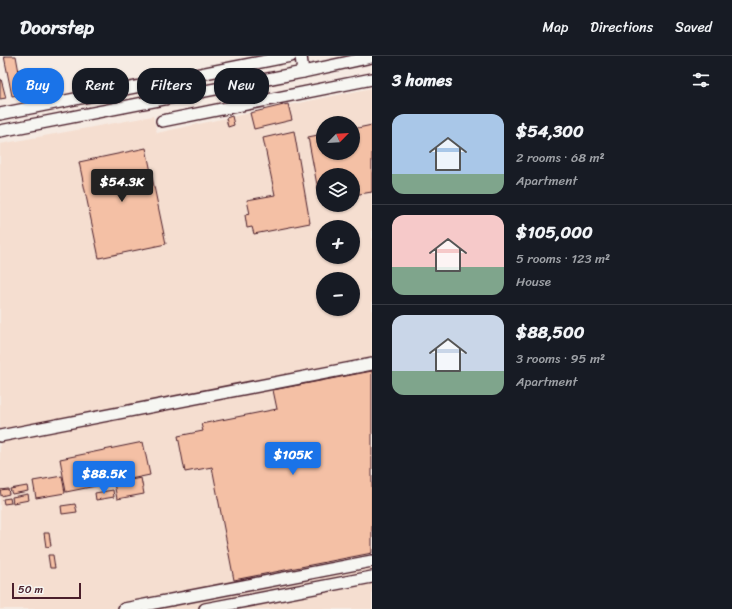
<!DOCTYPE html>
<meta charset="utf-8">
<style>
:root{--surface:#171b24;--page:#20242c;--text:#f1f3f6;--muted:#9ea1a6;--line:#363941;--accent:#1a73e8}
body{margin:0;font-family:Sriracha,sans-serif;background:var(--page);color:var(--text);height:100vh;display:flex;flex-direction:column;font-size:15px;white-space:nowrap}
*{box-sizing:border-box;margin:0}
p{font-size:13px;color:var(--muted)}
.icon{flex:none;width:22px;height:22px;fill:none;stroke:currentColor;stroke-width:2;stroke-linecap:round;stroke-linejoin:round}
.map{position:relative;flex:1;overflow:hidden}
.details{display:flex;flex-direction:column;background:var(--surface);width:360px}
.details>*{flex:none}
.top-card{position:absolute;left:12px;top:12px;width:300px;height:36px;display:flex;gap:8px}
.needle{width:26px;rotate:66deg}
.controls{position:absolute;left:316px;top:60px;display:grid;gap:8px}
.controls a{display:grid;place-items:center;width:44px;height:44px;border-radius:50%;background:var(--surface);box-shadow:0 1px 3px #0004;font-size:20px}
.scale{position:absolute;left:12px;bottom:10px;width:69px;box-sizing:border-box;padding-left:4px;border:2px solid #4a1f2b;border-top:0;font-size:11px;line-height:14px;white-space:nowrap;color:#4a1f2b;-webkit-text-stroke:3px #f6f6f2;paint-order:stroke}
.price{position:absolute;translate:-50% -34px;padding:0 9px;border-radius:4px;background:var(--accent);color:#fff;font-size:13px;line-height:26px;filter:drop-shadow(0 1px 2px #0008)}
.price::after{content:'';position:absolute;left:50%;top:24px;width:12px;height:9px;margin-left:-6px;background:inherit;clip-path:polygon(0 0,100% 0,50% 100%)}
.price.on{background:#222;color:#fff}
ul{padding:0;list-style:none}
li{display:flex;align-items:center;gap:12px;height:100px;padding:0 20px}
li+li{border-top:1px solid var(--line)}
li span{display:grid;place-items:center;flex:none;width:112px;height:80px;border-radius:12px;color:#555}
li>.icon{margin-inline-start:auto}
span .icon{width:48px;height:48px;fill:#fffc;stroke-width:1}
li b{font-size:17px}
h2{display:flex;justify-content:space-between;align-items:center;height:48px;padding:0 20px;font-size:17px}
.tag{padding:0 14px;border-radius:16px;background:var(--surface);box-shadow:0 1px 3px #0004;font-size:14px;line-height:36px}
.tag.on{background:var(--accent);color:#fff}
header{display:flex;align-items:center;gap:24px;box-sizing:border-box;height:56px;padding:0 20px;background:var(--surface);border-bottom:1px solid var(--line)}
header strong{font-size:19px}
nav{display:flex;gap:22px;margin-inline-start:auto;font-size:14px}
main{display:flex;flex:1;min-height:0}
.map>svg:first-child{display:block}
.built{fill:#f5ded0;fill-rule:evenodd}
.building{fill:#f4c0a5;stroke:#4a1f2b}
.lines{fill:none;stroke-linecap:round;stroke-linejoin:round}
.minor-casing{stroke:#4a1f2b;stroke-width:14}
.minor{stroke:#f6f6f2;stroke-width:11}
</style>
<header>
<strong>Doorstep</strong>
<nav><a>Map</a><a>Directions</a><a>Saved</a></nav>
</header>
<main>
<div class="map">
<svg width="372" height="553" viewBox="0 0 372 553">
<rect width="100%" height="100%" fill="#f6ebe3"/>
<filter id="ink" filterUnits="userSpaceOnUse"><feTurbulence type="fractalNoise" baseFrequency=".025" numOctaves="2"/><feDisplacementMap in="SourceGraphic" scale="8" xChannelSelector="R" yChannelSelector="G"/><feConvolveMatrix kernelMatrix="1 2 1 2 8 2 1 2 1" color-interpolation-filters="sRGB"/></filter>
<g filter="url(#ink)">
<path class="built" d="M372 32V553H0V88L153 60 157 77 226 62ZM323 67H353V97H323ZM323 119H353V149H323ZM323 171H353V201H323ZM323 223H353V253H323Z"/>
<g class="building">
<polygon points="4,0 16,0 23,38 12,40"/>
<polygon points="0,23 1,23 6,42 0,43"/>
<polygon points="30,28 31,36 25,37 24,29"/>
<polygon points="288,48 292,64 254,73 250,57"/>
<polygon points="232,60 234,69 228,71 226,62"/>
<polygon points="372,69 372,136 353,139 353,119 323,119 323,145 320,145 308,81 323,78 323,97 353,97 353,73"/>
<polygon points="294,75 310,167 254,178 252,171 247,172 245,159 250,158 247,144 275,139 263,82"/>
<polygon points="146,92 166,188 99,202 79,106"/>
<polygon points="372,315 372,497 234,524 212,411 185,416 178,380 203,375 201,368 277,353 273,334"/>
<polygon points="143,386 150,419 66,436 60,403"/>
<polygon points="62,420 65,437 36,442 33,425"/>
<polygon points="141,422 144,438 117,443 114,427"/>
<polygon points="27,430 28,435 12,438 10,433"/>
<polygon points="8,433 9,438 1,440 0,434"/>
<polygon points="113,434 114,441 96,444 95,437"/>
<polygon points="28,438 29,444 13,447 12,441"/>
<polygon points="10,442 11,447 4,448 3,443"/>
<polygon points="75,448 77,456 62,458 61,450"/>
<polygon points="44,477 49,477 51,490 46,491"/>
<polygon points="48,499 53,499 55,512 50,512"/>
</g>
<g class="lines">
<g class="minor-casing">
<g id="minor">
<polyline points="301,0 303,16"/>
<polyline points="0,58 291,0"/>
<polyline points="162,65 372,23"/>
<polyline points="0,75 303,16 372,1"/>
<polyline points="0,380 372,308"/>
<polyline points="124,553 372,505"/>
<polyline points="205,553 372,521"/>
</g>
</g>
<use href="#minor" class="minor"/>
</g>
</g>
</svg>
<div class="controls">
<a><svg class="needle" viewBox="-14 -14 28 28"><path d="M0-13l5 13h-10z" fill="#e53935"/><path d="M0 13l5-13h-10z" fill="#9ea1a6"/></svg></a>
<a><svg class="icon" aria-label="layers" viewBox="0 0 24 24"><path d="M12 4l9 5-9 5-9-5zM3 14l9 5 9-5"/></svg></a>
<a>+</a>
<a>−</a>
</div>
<div class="scale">50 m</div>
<b class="price on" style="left:122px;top:147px">$54.3K</b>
<b class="price" style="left:293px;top:420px">$105K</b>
<b class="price" style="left:104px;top:439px">$88.5K</b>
<div class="top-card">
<a class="tag on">Buy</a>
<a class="tag">Rent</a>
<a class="tag">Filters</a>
<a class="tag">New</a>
</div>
</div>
<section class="details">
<h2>3 homes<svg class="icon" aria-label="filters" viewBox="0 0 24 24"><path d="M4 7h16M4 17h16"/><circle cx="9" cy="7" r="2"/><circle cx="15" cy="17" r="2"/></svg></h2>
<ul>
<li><span style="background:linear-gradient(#a9c7e8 75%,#7fa58c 0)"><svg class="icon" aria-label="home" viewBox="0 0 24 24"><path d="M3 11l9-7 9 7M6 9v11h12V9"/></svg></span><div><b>$54,300</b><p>2 rooms · 68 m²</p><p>Apartment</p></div></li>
<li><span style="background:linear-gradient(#f6c9c9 65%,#7fa58c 0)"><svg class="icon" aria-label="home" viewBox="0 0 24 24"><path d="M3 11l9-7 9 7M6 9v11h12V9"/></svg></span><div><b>$105,000</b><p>5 rooms · 123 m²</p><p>House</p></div></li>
<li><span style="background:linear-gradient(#c9d6e8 70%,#7fa58c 0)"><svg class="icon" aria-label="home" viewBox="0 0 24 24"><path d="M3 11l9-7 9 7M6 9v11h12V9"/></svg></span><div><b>$88,500</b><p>3 rooms · 95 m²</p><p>Apartment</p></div></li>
</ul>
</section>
</main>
